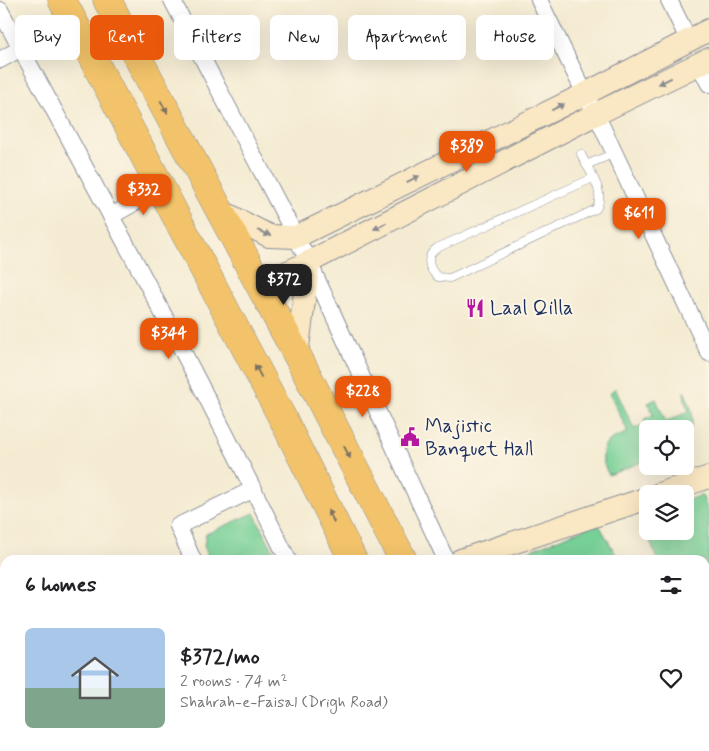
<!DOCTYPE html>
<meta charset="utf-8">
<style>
:root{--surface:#fff;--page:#f2f2f2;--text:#202124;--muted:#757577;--line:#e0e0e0;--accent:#ea580c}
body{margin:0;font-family:Mynerve,sans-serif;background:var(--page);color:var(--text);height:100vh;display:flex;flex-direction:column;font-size:19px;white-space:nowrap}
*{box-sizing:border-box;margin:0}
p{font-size:16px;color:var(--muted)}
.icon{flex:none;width:28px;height:28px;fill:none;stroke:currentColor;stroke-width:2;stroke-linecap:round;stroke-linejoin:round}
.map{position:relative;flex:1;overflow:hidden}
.panel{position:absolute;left:0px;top:555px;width:710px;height:196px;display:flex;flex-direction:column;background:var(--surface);border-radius:15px 15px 0 0;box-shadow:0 5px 20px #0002}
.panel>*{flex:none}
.guide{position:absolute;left:15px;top:15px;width:680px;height:45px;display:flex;gap:10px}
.buttons{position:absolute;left:639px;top:420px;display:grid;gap:10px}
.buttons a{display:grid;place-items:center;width:55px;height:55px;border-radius:8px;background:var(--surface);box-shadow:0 5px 20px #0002;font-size:25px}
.price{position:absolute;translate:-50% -42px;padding:0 11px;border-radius:10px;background:var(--accent);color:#fff;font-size:16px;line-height:32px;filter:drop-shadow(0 1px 2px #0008)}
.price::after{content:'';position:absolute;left:50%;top:30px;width:15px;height:11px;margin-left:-8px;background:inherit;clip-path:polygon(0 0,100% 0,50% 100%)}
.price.selected{background:#222;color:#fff}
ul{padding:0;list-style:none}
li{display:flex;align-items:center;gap:15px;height:125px;padding:0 25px}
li+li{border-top:1px solid var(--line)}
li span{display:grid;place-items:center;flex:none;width:140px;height:100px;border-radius:8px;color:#555}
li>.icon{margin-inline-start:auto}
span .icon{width:60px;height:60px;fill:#fffc;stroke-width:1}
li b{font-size:21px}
h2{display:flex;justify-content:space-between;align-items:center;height:60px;padding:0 25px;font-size:21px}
.chip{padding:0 18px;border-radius:8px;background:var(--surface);box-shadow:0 5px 20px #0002;font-size:18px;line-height:45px}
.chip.selected{background:var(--accent);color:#fff}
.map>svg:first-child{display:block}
.green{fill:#77d096;stroke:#49807a}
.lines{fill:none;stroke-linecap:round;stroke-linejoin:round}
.lane-casing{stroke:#888d98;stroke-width:9}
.street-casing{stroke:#888d98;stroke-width:18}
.secondary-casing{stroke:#888d98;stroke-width:24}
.highway-casing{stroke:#888d98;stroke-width:29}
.lane{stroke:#fff;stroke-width:8}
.street{stroke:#fff;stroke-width:16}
.secondary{stroke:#fae7c3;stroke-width:22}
.highway{stroke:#f2c36a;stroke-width:28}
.oneway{fill:#8a8b90}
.oneway2{fill:#7c7263}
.labels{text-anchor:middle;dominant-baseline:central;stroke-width:4;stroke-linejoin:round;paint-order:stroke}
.poi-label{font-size:20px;fill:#1b2f5e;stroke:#fcf5e5;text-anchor:start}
</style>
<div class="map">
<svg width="709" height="751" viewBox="0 0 709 751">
<rect width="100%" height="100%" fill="#fcf5e5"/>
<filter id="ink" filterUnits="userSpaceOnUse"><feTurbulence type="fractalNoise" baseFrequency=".02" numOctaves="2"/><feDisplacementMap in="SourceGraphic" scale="10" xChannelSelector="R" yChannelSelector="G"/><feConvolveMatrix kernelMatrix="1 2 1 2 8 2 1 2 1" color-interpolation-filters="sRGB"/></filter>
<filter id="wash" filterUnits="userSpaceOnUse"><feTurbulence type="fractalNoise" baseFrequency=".0096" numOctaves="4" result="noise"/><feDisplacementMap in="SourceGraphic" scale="20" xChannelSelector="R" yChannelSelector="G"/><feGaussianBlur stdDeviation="1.12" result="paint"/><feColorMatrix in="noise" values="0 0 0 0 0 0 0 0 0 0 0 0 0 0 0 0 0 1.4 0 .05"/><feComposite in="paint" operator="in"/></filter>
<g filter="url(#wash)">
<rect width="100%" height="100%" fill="#f4ebd2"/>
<g class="green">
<path d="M615 388 634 429 645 424 644 419 653 415 648 403 656 399 666 422 689 411 685 402 684 391C692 407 698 422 685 438V429H648L647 460 609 475C603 465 598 450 609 441 614 437 623 435 628 432L610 394Z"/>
<polygon points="702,495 709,515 709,620 705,622 705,560 657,560 641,515 647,513 648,531 685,531 685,501"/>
<polygon points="254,513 278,560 210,560 204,546 206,534"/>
<polygon points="598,523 619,560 506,560"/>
<polygon points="291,746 373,746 375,751 293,751"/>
</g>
</g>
<g filter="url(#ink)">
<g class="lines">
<g class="lane-casing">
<g id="lane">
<path d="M581 154C588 170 607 192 596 209L450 278 438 277C428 269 425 256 437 248L593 178"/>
<polyline points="586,165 615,153"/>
</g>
</g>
<g class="street-casing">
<g id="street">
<polyline points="172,0 309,262 446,560"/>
<polyline points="539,0 585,94 596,114 709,353"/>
<polyline points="669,0 688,39"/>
<path d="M0 10C98 192 198 374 288 560"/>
<polyline points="0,60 72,19"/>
<polyline points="699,64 709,84"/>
<polyline points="111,216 161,188"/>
<polyline points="193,560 178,526 254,489"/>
<polyline points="275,746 277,751"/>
<polyline points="379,746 382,751"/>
<polyline points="558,746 561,751"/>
</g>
</g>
<g class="secondary-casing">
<g id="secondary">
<polyline points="221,211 269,236 296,237 585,94 709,30"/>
<polyline points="260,285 309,262 596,114 709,59"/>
<polyline points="297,355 309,262"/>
<polyline points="659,494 709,477"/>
<polyline points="461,560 648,498"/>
</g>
</g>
<g class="highway-casing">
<g id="highway">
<polyline points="62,0 284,421 353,560"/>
<polyline points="107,0 297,355 403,560"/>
<polyline points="445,746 448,751"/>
<polyline points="498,746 501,751"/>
</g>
</g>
<use href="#lane" class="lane"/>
<use href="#street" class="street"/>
<use href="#secondary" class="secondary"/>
<use href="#highway" class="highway"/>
</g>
<defs><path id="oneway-solid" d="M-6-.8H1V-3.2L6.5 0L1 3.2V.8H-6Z" transform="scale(1.25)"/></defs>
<g class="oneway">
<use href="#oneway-solid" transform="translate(665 81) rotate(154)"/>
<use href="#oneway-solid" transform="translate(558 107) rotate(-26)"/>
<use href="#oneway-solid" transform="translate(413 179) rotate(-26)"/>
<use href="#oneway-solid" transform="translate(380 226) rotate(153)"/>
<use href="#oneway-solid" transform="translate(264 233) rotate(22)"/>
</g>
<g class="oneway2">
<use href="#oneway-solid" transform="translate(164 107) rotate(61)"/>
<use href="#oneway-solid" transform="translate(258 371) rotate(-118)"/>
<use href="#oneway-solid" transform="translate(347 452) rotate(63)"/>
<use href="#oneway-solid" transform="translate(331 516) rotate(-116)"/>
</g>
</g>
<defs>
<g id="restaurant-bare" transform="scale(1.5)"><path d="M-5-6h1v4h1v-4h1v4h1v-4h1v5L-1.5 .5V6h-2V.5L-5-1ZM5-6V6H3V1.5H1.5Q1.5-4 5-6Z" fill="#b5179e" stroke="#fcf5e5" stroke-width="2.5" paint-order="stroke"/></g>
<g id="civic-bare" transform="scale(1.5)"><path d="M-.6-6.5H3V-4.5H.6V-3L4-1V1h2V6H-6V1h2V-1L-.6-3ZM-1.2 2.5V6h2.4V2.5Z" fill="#b5179e" stroke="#fcf5e5" stroke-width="2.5" paint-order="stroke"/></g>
</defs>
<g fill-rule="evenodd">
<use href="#restaurant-bare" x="475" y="308"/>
<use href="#civic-bare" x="410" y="437"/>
</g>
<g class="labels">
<g class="poi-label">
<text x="490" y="308">Laal Qilla</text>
<text x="425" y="426">Majistic<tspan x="425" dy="23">Banquet Hall</tspan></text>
</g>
</g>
</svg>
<div class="buttons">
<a><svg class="icon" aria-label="locate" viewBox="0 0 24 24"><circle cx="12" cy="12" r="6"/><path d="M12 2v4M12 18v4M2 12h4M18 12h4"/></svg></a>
<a><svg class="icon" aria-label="layers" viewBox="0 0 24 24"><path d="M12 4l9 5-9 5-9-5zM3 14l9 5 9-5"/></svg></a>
</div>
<b class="price" style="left:467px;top:173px">$389</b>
<b class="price" style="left:144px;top:216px">$332</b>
<b class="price" style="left:639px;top:240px">$611</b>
<b class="price selected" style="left:284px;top:306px">$372</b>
<b class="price" style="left:169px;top:360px">$344</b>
<b class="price" style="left:363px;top:418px">$228</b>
<div class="guide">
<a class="chip">Buy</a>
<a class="chip selected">Rent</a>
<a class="chip">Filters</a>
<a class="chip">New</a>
<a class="chip">Apartment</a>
<a class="chip">House</a>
</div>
<section class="panel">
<h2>6 homes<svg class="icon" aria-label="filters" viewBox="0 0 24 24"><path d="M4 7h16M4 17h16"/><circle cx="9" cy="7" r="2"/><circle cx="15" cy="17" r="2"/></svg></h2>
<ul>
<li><span style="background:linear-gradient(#a9c7e8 60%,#7fa58c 0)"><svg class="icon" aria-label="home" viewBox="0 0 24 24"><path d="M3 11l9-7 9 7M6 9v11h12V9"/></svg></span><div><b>$372/mo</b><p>2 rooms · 74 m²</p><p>Shahrah-e-Faisal (Drigh Road)</p></div><svg class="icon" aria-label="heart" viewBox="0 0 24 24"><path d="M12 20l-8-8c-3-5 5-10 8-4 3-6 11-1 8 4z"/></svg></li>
</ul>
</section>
</div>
